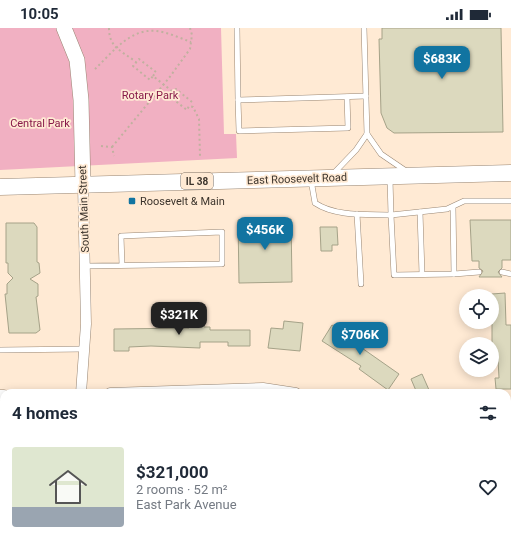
<!DOCTYPE html>
<meta charset="utf-8">
<style>
:root{--surface:#fff;--page:#f6f6f7;--text:#1f2937;--muted:#747a83;--accent:#1174a1}
body{margin:0;font-family:Roboto,sans-serif;background:var(--page);color:var(--text);height:100vh;display:flex;flex-direction:column;font-size:15px;white-space:nowrap}
*{box-sizing:border-box;margin:0}
p{font-size:13px;color:var(--muted)}
.icon{flex:none;width:22px;height:22px;fill:none;stroke:currentColor;stroke-width:2;stroke-linecap:round;stroke-linejoin:round}
.map{position:relative;flex:1;overflow:hidden}
.drawer{position:absolute;left:0px;top:361px;width:511px;height:156px;display:flex;flex-direction:column;background:var(--surface);border-radius:12px 12px 0 0;box-shadow:0 2px 10px #0003}
.drawer>*{flex:none}
.fabs{position:absolute;left:459px;top:261px;display:grid;gap:8px}
.fabs a{display:grid;place-items:center;width:40px;height:40px;border-radius:50%;background:var(--surface);box-shadow:0 2px 10px #0003;font-size:20px}
.price{position:absolute;translate:-50% -34px;padding:0 9px;border-radius:8px;background:var(--accent);color:#fff;font-size:13px;line-height:26px;filter:drop-shadow(0 1px 2px #0008)}
.price::after{content:'';position:absolute;left:50%;top:24px;width:12px;height:9px;margin-left:-6px;background:inherit;clip-path:polygon(0 0,100% 0,50% 100%)}
.price.on{background:#222;color:#fff}
ul{padding:0;list-style:none}
li{display:flex;align-items:center;gap:12px;height:100px;padding:0 12px}
li span{display:grid;place-items:center;flex:none;width:112px;height:80px;border-radius:4px;color:#555}
li>.icon{margin-inline-start:auto}
span .icon{width:48px;height:48px;fill:#fffc;stroke-width:1}
li b{font-size:17px}
h2{display:flex;justify-content:space-between;align-items:center;height:48px;padding:0 12px;font-size:17px}
.status{display:flex;justify-content:space-between;align-items:center;height:28px;padding:0 20px;background:var(--surface);direction:ltr}
.status svg{height:11px;fill:currentColor}
.map>svg:first-child{display:block}
.green{fill:#f1b0c2}
.building{fill:#dcd9be;stroke:#a5a288}
.lines{fill:none;stroke-linecap:round;stroke-linejoin:round}
.lane-casing{stroke:#998673;stroke-width:6}
.street-casing{stroke:#998673;stroke-width:11}
.secondary-casing{stroke:#998673;stroke-width:16}
.primary-casing{stroke:#998673;stroke-width:17}
.path{stroke:#c1b09f;stroke-width:2;stroke-dasharray:2 3;stroke-linecap:butt}
.lane{stroke:#fff;stroke-width:5}
.street{stroke:#fff;stroke-width:10}
.secondary{stroke:#fff;stroke-width:15}
.primary{stroke:#fff;stroke-width:16}
.poi-dot{fill:#1174a1;stroke:#ffead4;stroke-width:1.5}
.labels{text-anchor:middle;dominant-baseline:central;stroke-width:3.5;stroke-linejoin:round;paint-order:stroke}
.shield{fill:#ffead4;stroke:#766b5e;stroke-width:1}
.shield-label{font-size:10px;font-weight:bold;fill:#3c342c}
.park-label{font-size:11px;fill:#881a49;stroke:#ffead4}
.street-label{font-size:11px;fill:#3c342c;stroke:#ffead4}
.poi-label{font-size:11px;fill:#3c342c;stroke:#ffead4;text-anchor:start}
</style>
<div class="status"><b>10:05</b><svg viewBox="0 0 49 12"><path d="M0 12V9h3v3zM5 12V6h3v6zM10 12V3h3v9zM15 12V0h3v12zM26 1h20v11H26zM47 4h2v5h-2z"/></svg></div>
<div class="map">
<svg width="511" height="517" viewBox="0 0 511 517">
<rect width="100%" height="100%" fill="#ffead4"/>
<polygon class="green" points="0,0 221,0 224,106 236,106 237,130 0,142"/>
<g class="building">
<polygon points="382,0 501,0 503,104 394,105 387,100 381,85 379,11 382,11"/>
<polygon points="291,191 292,254 239,255 238,192"/>
<polygon points="470,192 511,192 511,232 502,232 502,240 498,244 502,249 479,249 483,243 479,240 479,233 472,233"/>
<polygon points="6,195 34,195 37,199 37,234 39,235 40,245 30,251 38,256 38,268 36,269 40,302 36,305 9,305 5,266 7,266 7,256 13,250 8,245 8,235 6,235"/>
<polygon points="320,199 337,199 338,217 332,217 332,223 321,223"/>
<polygon points="505,265 506,297 511,297 511,361 496,361 495,350 499,350 498,331 492,331 492,266"/>
<polygon points="189,286 204,286 204,299 210,299 210,302 250,302 250,318 228,318 228,314 200,314 200,320 151,318 129,319 129,323 114,323 114,301 189,300"/>
<polygon points="284,293 303,295 300,323 268,320 271,300 283,301"/>
<polygon points="332,297 350,308 353,304 364,311 359,318 399,346 388,362 359,341 361,338 322,313"/>
<polygon points="422,346 429,362 417,365 411,351"/>
</g>
<g class="lines">
<g class="lane-casing">
<g id="lane">
<polyline points="237,0 238,72 366,68"/>
<polyline points="364,0 367,106 381,126 406,143"/>
<polyline points="238,72 239,103 348,100 347,69"/>
<polyline points="333,146 356,122 367,106"/>
<path d="M311 152 315 175C336 189 367 186 391 187L390 151"/>
<polyline points="453,179 454,246 394,247 391,187 447,181 464,173 511,173"/>
<polyline points="420,184 422,246"/>
<polyline points="357,186 361,256"/>
<polyline points="86,238 222,236 222,204 121,208 122,237"/>
<polyline points="502,244 511,246"/>
<polyline points="454,246 479,244"/>
<polyline points="0,322 85,321"/>
</g>
</g>
<g class="street-casing">
<g id="street">
<polyline points="81,365 86,296 83,157"/>
<polyline points="110,365 263,360 296,365"/>
<polyline points="0,367 4,367"/>
<polyline points="228,513 229,517"/>
<polyline points="390,513 390,517"/>
<polyline points="67,517 67,513"/>
</g>
</g>
<g class="secondary-casing">
<polyline id="secondary" points="64,0 77,32 81,72 83,157"/>
</g>
<g class="primary-casing">
<polyline id="primary" points="0,159 511,145"/>
</g>
<g class="path">
<path d="M109 0C109 20 122 23 136 34"/>
<path d="M95 41C112 25 130 0 156 3 167 4 180 10 191 14"/>
<polyline points="153,48 156,44 139,31 133,38 150,52 153,48 173,64"/>
<polyline points="192,74 176,61 169,68 187,82 189,78 193,79 199,91 200,128"/>
<polyline points="101,118 112,119 114,128"/>
<polyline points="112,119 169,50 190,21 192,7 190,0"/>
</g>
<use href="#lane" class="lane"/>
<use href="#street" class="street"/>
<use href="#secondary" class="secondary"/>
<use href="#primary" class="primary"/>
</g>
<rect class="poi-dot" x="128" y="169" width="8" height="8" rx="2"/>
<g class="labels">
<rect class="shield" x="181" y="145" width="32" height="16" rx="3"/>
<g class="shield-label">
<text x="197" y="153">IL 38</text>
</g>
<g class="park-label">
<text x="150" y="67">Rotary Park</text>
<text x="40" y="95">Central Park</text>
</g>
<g class="street-label">
<text transform="translate(297 151) rotate(-2)">East Roosevelt Road</text>
<text transform="translate(84 181) rotate(-92)">South Main Street</text>
</g>
<g class="poi-label">
<text x="140" y="173">Roosevelt &amp; Main</text>
</g>
</g>
</svg>
<div class="fabs">
<a><svg class="icon" aria-label="locate" viewBox="0 0 24 24"><circle cx="12" cy="12" r="6"/><path d="M12 2v4M12 18v4M2 12h4M18 12h4"/></svg></a>
<a><svg class="icon" aria-label="layers" viewBox="0 0 24 24"><path d="M12 4l9 5-9 5-9-5zM3 14l9 5 9-5"/></svg></a>
</div>
<b class="price" style="left:442px;top:52px">$683K</b>
<b class="price" style="left:265px;top:223px">$456K</b>
<b class="price on" style="left:179px;top:308px">$321K</b>
<b class="price" style="left:360px;top:328px">$706K</b>
<section class="drawer">
<h2>4 homes<svg class="icon" aria-label="filters" viewBox="0 0 24 24"><path d="M4 7h16M4 17h16"/><circle cx="9" cy="7" r="2"/><circle cx="15" cy="17" r="2"/></svg></h2>
<ul>
<li><span style="background:linear-gradient(#dfe7d0 75%,#9aa5b1 0)"><svg class="icon" aria-label="home" viewBox="0 0 24 24"><path d="M3 11l9-7 9 7M6 9v11h12V9"/></svg></span><div><b>$321,000</b><p>2 rooms · 52 m²</p><p>East Park Avenue</p></div><svg class="icon" aria-label="heart" viewBox="0 0 24 24"><path d="M12 20l-8-8c-3-5 5-10 8-4 3-6 11-1 8 4z"/></svg></li>
</ul>
</section>
</div>
